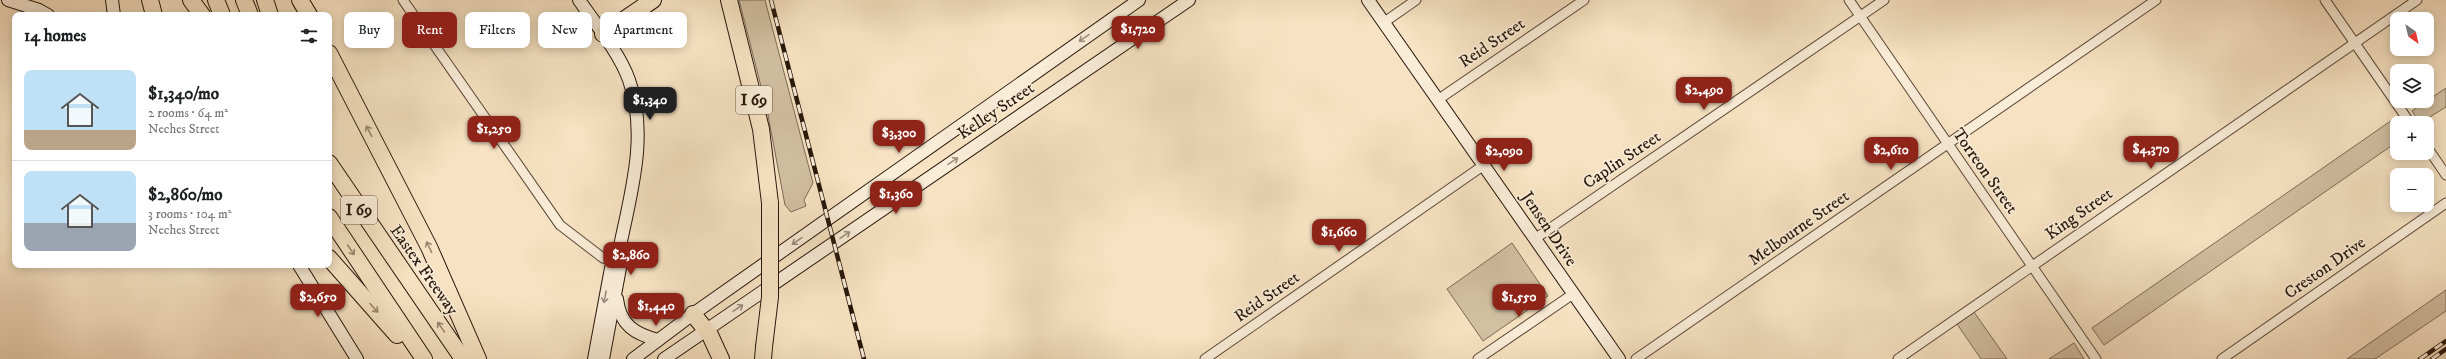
<!DOCTYPE html>
<meta charset="utf-8">
<style>
:root{--surface:#fff;--page:#f6f6f6;--text:#202124;--muted:#757577;--line:#e0e0e0;--accent:#8f2418}
body{margin:0;font-family:"IM FELL DW Pica",serif;background:var(--page);color:var(--text);height:100vh;display:flex;flex-direction:column;font-size:15px;white-space:nowrap}
*{box-sizing:border-box;margin:0}
p{font-size:13px;color:var(--muted)}
.icon{flex:none;width:22px;height:22px;fill:none;stroke:currentColor;stroke-width:2;stroke-linecap:round;stroke-linejoin:round}
.map{position:relative;flex:1;overflow:hidden}
.side{position:absolute;left:12px;top:12px;width:320px;height:256px;display:flex;flex-direction:column;background:var(--surface);border-radius:8px;box-shadow:0 2px 10px #0003}
.side>*{flex:none}
.hud{position:absolute;left:344px;top:12px;width:380px;height:36px;display:flex;gap:8px}
.needle{width:26px;rotate:146deg}
.tools{position:absolute;left:2390px;top:12px;display:grid;gap:8px}
.tools a{display:grid;place-items:center;width:44px;height:44px;border-radius:8px;background:var(--surface);box-shadow:0 2px 10px #0003;font-size:20px}
.price{position:absolute;translate:-50% -34px;padding:0 9px;border-radius:8px;background:var(--accent);color:#fff;font-size:13px;line-height:26px;filter:drop-shadow(0 1px 2px #0008)}
.price::after{content:'';position:absolute;left:50%;top:24px;width:12px;height:9px;margin-left:-6px;background:inherit;clip-path:polygon(0 0,100% 0,50% 100%)}
.price.current{background:#222;color:#fff}
ul{padding:0;list-style:none}
li{display:flex;align-items:center;gap:12px;height:100px;padding:0 12px}
li+li{border-top:1px solid var(--line)}
li span{display:grid;place-items:center;flex:none;width:112px;height:80px;border-radius:8px;color:#555}
li>.icon{margin-inline-start:auto}
span .icon{width:48px;height:48px;fill:#fffc;stroke-width:1}
li b{font-size:17px}
h2{display:flex;justify-content:space-between;align-items:center;height:48px;padding:0 12px;font-size:17px}
.tag{padding:0 14px;border-radius:8px;background:var(--surface);box-shadow:0 2px 10px #0003;font-size:14px;line-height:36px}
.tag.current{background:var(--accent);color:#fff}
.map>svg:first-child{display:block}
.green{fill:#d3c0a3;stroke:#7c6a56}
.lines{fill:none;stroke-linecap:round;stroke-linejoin:round}
.street-casing{stroke:#5a4838;stroke-width:11}
.secondary-casing{stroke:#261509;stroke-width:14}
.highway-casing{stroke:#261509;stroke-width:18}
.street{stroke:#faedd8;stroke-width:9}
.secondary{stroke:#faedd8;stroke-width:12}
.highway{stroke:#f7e3c3;stroke-width:16}
.rail-casing{stroke:#261509;stroke-width:4.5}
.rail{stroke:#faedd8;stroke-width:3;stroke-dasharray:9;stroke-linecap:butt}
.highway-bridge-casing{stroke:#261509;stroke-width:18;stroke-linecap:butt}
.highway-bridge{stroke:#f7e3c3;stroke-width:16}
.oneway{stroke:#9b8c7b}
.oneway2{stroke:#99866f}
.labels{text-anchor:middle;dominant-baseline:central;stroke-width:3.5;stroke-linejoin:round;paint-order:stroke}
.shield{fill:#faedd8;stroke:#665647;stroke-width:1}
.shield-label{font-size:16px;font-weight:bold;fill:#261509}
.street-label{font-size:17px;fill:#261509;stroke:#faedd8}
</style>
<div class="map">
<svg width="2446" height="359" viewBox="0 0 2446 359">
<rect width="100%" height="100%" fill="#f7e3c3"/>
<filter id="stains"><feTurbulence type="fractalNoise" baseFrequency=".005" numOctaves="4"/><feColorMatrix values="0 0 0 0 .2 0 0 0 0 .09 0 0 0 0 .02 0 0 0 .5 -.17"/></filter>
<radialGradient id="worn" r=".72"><stop offset=".6" stop-color="#630" stop-opacity="0"/><stop offset="1" stop-color="#630" stop-opacity=".3"/></radialGradient>
<g class="green">
<polygon points="739,0 765,0 813,183 804,200 806,206 791,212 785,205 767,110"/>
<polygon points="2446,88 2446,107 2420,123 2412,111"/>
<polygon points="2395,118 2399,123 2397,142 2104,345 2092,328"/>
<polygon points="1512,243 1548,296 1483,341 1447,289"/>
<polygon points="2446,290 2446,311 2375,359 2347,359"/>
<polygon points="1974,312 2007,359 1981,359 1957,324"/>
<polygon points="2074,343 2084,359 2049,359"/>
</g>
<g class="lines">
<g class="street-casing">
<g id="street">
<polyline points="403,0 560,225 603,258 617,261"/>
<polyline points="1849,0 2096,359"/>
<polyline points="2325,0 2410,123"/>
<polyline points="1383,23 1416,0"/>
<polyline points="1439,99 1584,0"/>
<polyline points="2427,147 2446,175"/>
<polyline points="1536,238 1884,0"/>
<polyline points="1205,359 1484,165"/>
<polyline points="1478,359 1573,294"/>
<polyline points="1636,359 2156,0"/>
<polyline points="1898,359 2417,0"/>
<polyline points="2222,359 2446,203"/>
</g>
</g>
<g class="secondary-casing">
<g id="secondary">
<polyline points="8,0 39,10 48,15"/>
<polyline points="112,0 114,15"/>
<path d="M579 0C595 23 620 54 629 80 650 139 628 202 617 261L611 268 594 359"/>
<polyline points="1368,0 1619,359"/>
<polyline points="299,265 357,359"/>
<path d="M617 299C620 325 635 334 658 340"/>
<polyline points="603,359 620,268 617,261"/>
<polyline points="633,359 693,314 1139,0"/>
<polyline points="664,359 1189,0"/>
</g>
</g>
<g class="highway-casing">
<g id="highway">
<polyline points="150,0 154,15"/>
<polyline points="191,0 202,15"/>
<polyline points="216,0 222,15"/>
<polyline points="244,0 250,15"/>
<polyline points="265,0 270,15"/>
<polyline points="300,0 309,15"/>
<polyline points="729,0 761,129 770,203"/>
<polyline points="603,34 653,0"/>
<polyline points="329,53 429,247 478,359"/>
<polyline points="329,163 463,359"/>
<polyline points="329,217 424,359"/>
<polyline points="329,258 397,335"/>
<polyline points="693,314 710,335 721,359"/>
<polyline points="763,359 764,347"/>
</g>
</g>
<use href="#street" class="street"/>
<use href="#secondary" class="secondary"/>
<use href="#highway" class="highway"/>
<g class="rail-casing">
<g id="rail">
<polyline points="771,0 864,359"/>
<polyline points="2420,359 2446,341"/>
<polyline points="2432,359 2446,349"/>
</g>
</g>
<use href="#rail" class="rail"/>
<g class="highway-bridge-casing">
<polyline id="highway-bridge" points="764,347 770,297 770,203"/>
</g>
<use href="#highway-bridge" class="highway-bridge"/>
</g>
<defs><path id="oneway-shaft" d="M-6 0H5M1.5-3L5.5 0L1.5 3" fill="none" stroke-width="1.6" stroke-linecap="round" stroke-linejoin="round"/></defs>
<g class="oneway">
<use href="#oneway-shaft" transform="translate(1084 38) rotate(145)"/>
<use href="#oneway-shaft" transform="translate(953 161) rotate(-34)"/>
<use href="#oneway-shaft" transform="translate(845 235) rotate(-34)"/>
<use href="#oneway-shaft" transform="translate(797 241) rotate(145)"/>
<use href="#oneway-shaft" transform="translate(605 297) rotate(101)"/>
<use href="#oneway-shaft" transform="translate(738 308) rotate(-34)"/>
</g>
<g class="oneway2">
<use href="#oneway-shaft" transform="translate(369 131) rotate(-117)"/>
<use href="#oneway-shaft" transform="translate(429 247) rotate(-116)"/>
<use href="#oneway-shaft" transform="translate(351 250) rotate(56)"/>
<use href="#oneway-shaft" transform="translate(374 308) rotate(48)"/>
<use href="#oneway-shaft" transform="translate(441 327) rotate(-125)"/>
</g>
<g class="labels">
<g class="shield">
<rect x="736" y="86" width="36" height="28" rx="3"/>
<rect x="341" y="196" width="36" height="28" rx="3"/>
</g>
<g class="shield-label">
<text x="754" y="100">I 69</text>
<text x="359" y="210">I 69</text>
</g>
<g class="street-label">
<text transform="translate(1492 43) rotate(-34)">Reid Street</text>
<text transform="translate(996 111) rotate(-34)">Kelley Street</text>
<text transform="translate(1622 160) rotate(-34)">Caplin Street</text>
<text transform="translate(1985 171) rotate(55)">Torreon Street</text>
<text transform="translate(2079 214) rotate(-35)">King Street</text>
<text transform="translate(1799 228) rotate(-35)">Melbourne Street</text>
<text transform="translate(1549 229) rotate(56)">Jensen Drive</text>
<text transform="translate(2325 268) rotate(-35)">Creston Drive</text>
<text transform="translate(424 270) rotate(55)">Eastex Freeway</text>
<text transform="translate(1267 297) rotate(-35)">Reid Street</text>
</g>
</g>
<rect width="100%" height="100%" filter="url(#stains)"/>
<rect width="100%" height="100%" fill="url(#worn)"/>
</svg>
<div class="tools">
<a><svg class="needle" viewBox="-14 -14 28 28"><path d="M0-13l5 13h-10z" fill="#e53935"/><path d="M0 13l5-13h-10z" fill="#757577"/></svg></a>
<a><svg class="icon" aria-label="layers" viewBox="0 0 24 24"><path d="M12 4l9 5-9 5-9-5zM3 14l9 5 9-5"/></svg></a>
<a>+</a>
<a>−</a>
</div>
<b class="price" style="left:1138px;top:50px">$1,720</b>
<b class="price" style="left:1704px;top:111px">$2,490</b>
<b class="price current" style="left:650px;top:121px">$1,340</b>
<b class="price" style="left:494px;top:150px">$1,250</b>
<b class="price" style="left:899px;top:154px">$3,300</b>
<b class="price" style="left:2151px;top:170px">$4,370</b>
<b class="price" style="left:1891px;top:171px">$2,610</b>
<b class="price" style="left:1504px;top:172px">$2,090</b>
<b class="price" style="left:896px;top:215px">$1,360</b>
<b class="price" style="left:1339px;top:253px">$1,660</b>
<b class="price" style="left:631px;top:276px">$2,860</b>
<b class="price" style="left:318px;top:318px">$2,650</b>
<b class="price" style="left:1519px;top:318px">$1,550</b>
<b class="price" style="left:656px;top:327px">$1,440</b>
<div class="hud">
<a class="tag">Buy</a>
<a class="tag current">Rent</a>
<a class="tag">Filters</a>
<a class="tag">New</a>
<a class="tag">Apartment</a>
</div>
<section class="side">
<h2>14 homes<svg class="icon" aria-label="filters" viewBox="0 0 24 24"><path d="M4 7h16M4 17h16"/><circle cx="9" cy="7" r="2"/><circle cx="15" cy="17" r="2"/></svg></h2>
<ul>
<li><span style="background:linear-gradient(#bfe0f5 75%,#b9a48a 0)"><svg class="icon" aria-label="home" viewBox="0 0 24 24"><path d="M3 11l9-7 9 7M6 9v11h12V9"/></svg></span><div><b>$1,340/mo</b><p>2 rooms · 64 m²</p><p>Neches Street</p></div></li>
<li><span style="background:linear-gradient(#bfe0f5 65%,#9aa5b1 0)"><svg class="icon" aria-label="home" viewBox="0 0 24 24"><path d="M3 11l9-7 9 7M6 9v11h12V9"/></svg></span><div><b>$2,860/mo</b><p>3 rooms · 104 m²</p><p>Neches Street</p></div></li>
</ul>
</section>
</div>
